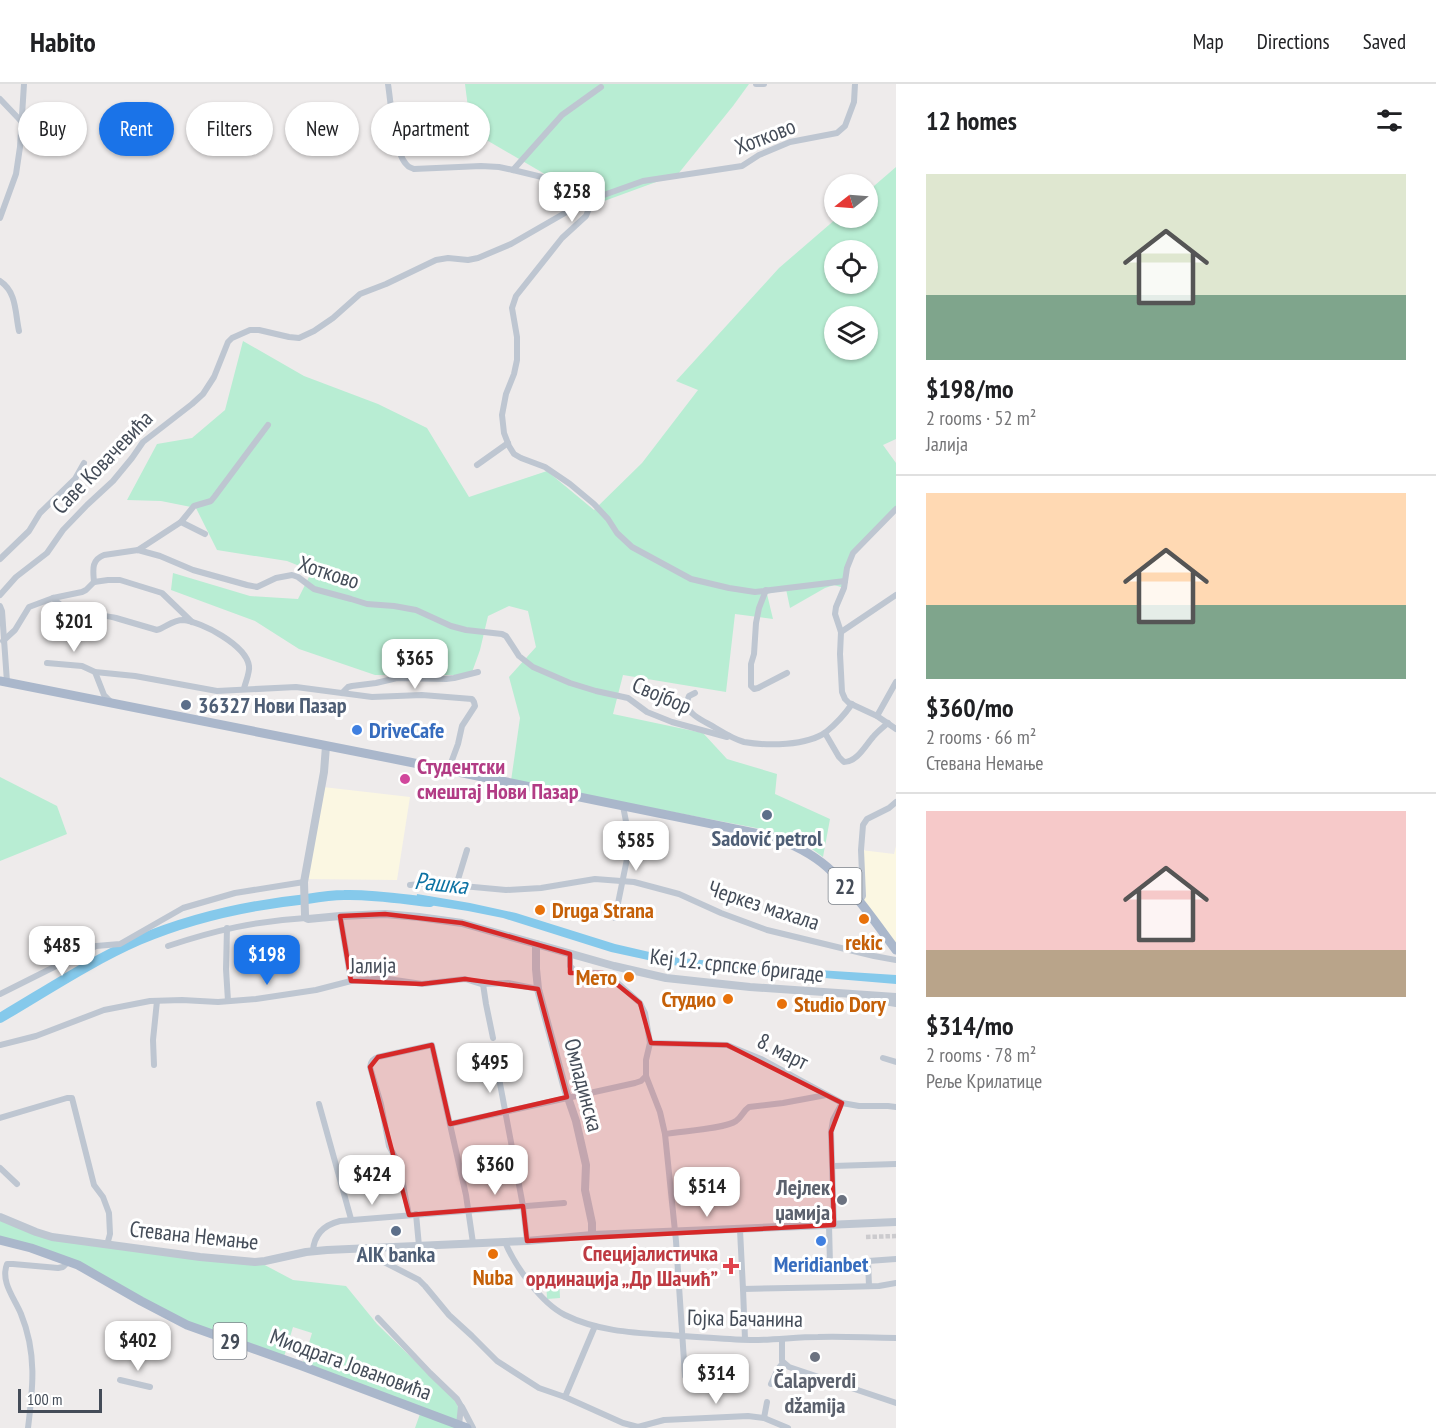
<!DOCTYPE html>
<meta charset="utf-8">
<style>
:root{--surface:#fff;--page:#f6f6f6;--text:#202124;--muted:#757577;--line:#e0e0e0;--accent:#1a73e8}
body{margin:0;font-family:"PT Sans Narrow",sans-serif;background:var(--page);color:var(--text);height:100vh;display:flex;flex-direction:column;font-size:22px;white-space:nowrap}
*{box-sizing:border-box;margin:0}
p{font-size:20px;color:var(--muted)}
.icon{flex:none;width:33px;height:33px;fill:none;stroke:currentColor;stroke-width:2;stroke-linecap:round;stroke-linejoin:round}
.map{position:relative;flex:1;overflow:hidden}
.sheet{display:flex;flex-direction:column;background:var(--surface);width:540px}
.sheet>*{flex:none}
.top-card{position:absolute;left:18px;top:18px;width:570px;height:54px;display:flex;gap:12px}
.needle{width:39px;rotate:253deg}
.buttons{position:absolute;left:824px;top:90px;display:grid;gap:12px}
.buttons a{display:grid;place-items:center;width:54px;height:54px;border-radius:50%;background:var(--surface);box-shadow:0 2px 4px #0004;font-size:30px}
.scale{position:absolute;left:18px;bottom:15px;width:84px;box-sizing:border-box;padding-left:6px;border:3px solid #444c58;border-top:0;font-size:16px;line-height:21px;white-space:nowrap;color:#444c58;-webkit-text-stroke:4px #fff;paint-order:stroke}
.price{position:absolute;translate:-50% -51px;padding:0 14px;border-radius:12px;background:#fff;color:#222;font-size:20px;line-height:39px;filter:drop-shadow(0 2px 3px #0008)}
.price::after{content:'';position:absolute;left:50%;top:36px;width:18px;height:14px;margin-left:-9px;background:inherit;clip-path:polygon(0 0,100% 0,50% 100%)}
.price.on{background:var(--accent);color:#fff}
ul{padding:0;list-style:none}
li{display:grid;align-content:center;gap:12px;height:318px;padding:0 30px}
li+li{border-top:2px solid var(--line)}
li span{display:grid;place-items:center;height:186px;border-radius:0px;color:#555}
li>.icon{margin-inline-start:auto}
span .icon{width:108px;height:108px;fill:#fffc;stroke-width:1}
li b{font-size:26px}
h2{display:flex;justify-content:space-between;align-items:center;height:72px;padding:0 30px;font-size:26px}
.chip{padding:0 21px;border-radius:27px;background:var(--surface);box-shadow:0 2px 4px #0004;font-size:21px;line-height:54px}
.chip.on{background:var(--accent);color:#fff}
header{display:flex;align-items:center;gap:36px;box-sizing:border-box;height:84px;padding:0 30px;background:var(--surface);border-bottom:2px solid var(--line)}
header strong{font-size:28px}
nav{display:flex;gap:33px;margin-inline-start:auto;font-size:21px}
main{display:flex;flex:1;min-height:0}
.map>svg:first-child{display:block}
.commercial{fill:#fbf7e2}
.green{fill:#b8edd3;fill-rule:evenodd}
.water{fill:#85c9eb}
.lines{fill:none;stroke-linecap:round;stroke-linejoin:round}
.river{stroke:#85c9eb;stroke-width:10}
.pedestrian-tunnel{stroke:#cccbce;stroke-width:4.5;stroke-dasharray:4.5 2;stroke-linecap:butt}
.minor{stroke:#bec6d1;stroke-width:6}
.tertiary{stroke:#bec6d1;stroke-width:8}
.primary{stroke:#aab7cb;stroke-width:9}
.marked{fill:#d62828;fill-opacity:0.2;stroke:#d62828;stroke-width:4.5;stroke-linejoin:round}
.service-dot{fill:#5c6f8a;stroke:#fff;stroke-width:2}
.shop-dot{fill:#3f7fe0;stroke:#fff;stroke-width:2}
.hotel-dot{fill:#d1479c;stroke:#fff;stroke-width:2}
.food-dot{fill:#e8710a;stroke:#fff;stroke-width:2}
.worship-dot{fill:#6b7280;stroke:#fff;stroke-width:2}
.health-dot{fill:#e0444e;stroke:#fff;stroke-width:2}
.labels{text-anchor:middle;dominant-baseline:central;stroke-width:6;stroke-linejoin:round;paint-order:stroke}
.shield{fill:#fff;stroke:#7c828a;stroke-width:1.5}
.shield-label{font-size:21px;font-weight:bold;fill:#444c58}
.street-label{font-size:22px;fill:#444c58;stroke:#fff}
.service-label{font-size:22px;font-weight:bold;fill:#4e5e75;stroke:#fff}
.shop-label{font-size:22px;font-weight:bold;fill:#366cbe;stroke:#fff;text-anchor:start}
.hotel-label{font-size:22px;font-weight:bold;fill:#b23c85;stroke:#fff;text-anchor:start}
.food-label{font-size:22px;font-weight:bold;fill:#c56008;stroke:#fff;text-anchor:start}
.worship-label{font-size:22px;font-weight:bold;fill:#5b616d;stroke:#fff;text-anchor:end}
.health-label{font-size:22px;font-weight:bold;fill:#be3a42;stroke:#fff;text-anchor:end}
.water-label{font-size:24px;font-style:italic;fill:#0c72a3;stroke:#fff}
</style>
<header>
<strong>Habito</strong>
<nav><a>Map</a><a>Directions</a><a>Saved</a></nav>
</header>
<main>
<div class="map">
<svg width="896" height="1344" viewBox="0 0 896 1344">
<rect width="100%" height="100%" fill="#eeebeb"/>
<g class="commercial">
<polygon points="323,703 410,713 397,796 303,795"/>
<polygon points="896,762 896,866 859,818 863,812 861,766 894,770"/>
</g>
<g class="green">
<polygon points="465,0 749,0 733,22 678,90 596,120 471,47"/>
<path d="M896 83V355L883 361 896 379V425L853 469 844 504 834 501 825 504 790 524 786 505 767 510 773 535 735 530 726 608 623 591 613 630 703 649 727 675 777 690 775 710 830 735 823 773 805 760 767 746 511 697 520 634 509 593 536 563 528 527 509 522 488 532 480 566 471 591H375L299 565 255 537 171 506 173 489 250 512 298 515 312 487 287 477 217 466 196 424 161 417 127 416 157 360 192 354 225 326 243 257 304 292 378 320 427 344 469 413 547 387 594 426 642 379 698 306 676 297 779 184 837 134H867V108ZM834 166H867V200H834ZM834 232H867V266H834Z"/>
<polygon points="0,693 57,722 67,750 0,777"/>
<polygon points="0,1133 36,1148 259,1178 293,1196 346,1202 377,1240 455,1316 458,1323 459,1341 467,1344 415,1344 421,1327 302,1282 312,1249 293,1243 283,1276 224,1255 95,1191 0,1156"/>
<polygon points="546,1192 559,1192 560,1214 547,1215"/>
</g>
<polygon class="water" points="417,810 470,819 516,829 615,860 671,873 771,883 896,891 896,900 671,881 611,868 503,834 468,827 416,819"/>
<g class="lines">
<path class="river" d="M0 934C46 907 91 877 139 856 193 833 250 821 307 815 319 813 332 811 344 811 372 810 402 815 430 818"/>
<polyline class="pedestrian-tunnel" points="866,1153 896,1152"/>
<g class="minor">
<path d="M388 0C391 19 394 67 406 80 409 84 410 83 414 85L481 82 499 83 513 86 546 94 579 114 587 121 588 127 586 132 562 154 516 212 512 224 517 253V276L514 290 506 310 502 331 504 349 509 362 514 370 521 374 545 383 570 400 594 420 608 435 617 449 632 463 691 495 729 504 755 508 845 497"/>
<polyline points="756,0 764,0"/>
<polyline points="0,15 21,37"/>
<polyline points="513,86 562,31 601,3"/>
<polyline points="0,134 16,90 20,63 24,0"/>
<path d="M0 197C17 208 15 229 19 247"/>
<polyline points="477,381 508,359"/>
<polyline points="896,425 853,469 847,484 844,504 836,523 835,530 841,548 840,570 842,608 845,615 849,619 877,632 896,645"/>
<polyline points="181,438 194,422 211,417 215,412 268,341"/>
<polyline points="138,466 181,438 205,450"/>
<polyline points="0,475 29,447 40,429 75,395 84,379"/>
<path d="M94 498C93 486 91 476 104 471L138 466 160 472 193 486 247 501 257 503 276 494 292 491 298 493 314 505 351 515 367 520 394 522 416 526 451 542 466 546 502 550 506 552 519 572 533 583 570 599 596 607 628 614 647 628 672 638 727 653 729 652"/>
<polyline points="766,506 759,524 756,539 754,570 751,580 751,602 754,605 758,604 787,589"/>
<polyline points="0,511 16,493 47,469 63,446 87,421 113,397 132,374 143,358 192,320 203,310 214,293 228,258 232,254 250,246 259,246 289,253 299,254 314,247 333,234 360,210 386,200 436,176 448,174 468,176 478,174 511,160 584,118 643,97 742,82 759,71 790,58 837,49 845,42 854,18 855,0"/>
<path d="M53 514C62 528 100 530 116 534 130 538 143 542 157 546 166 543 173 536 183 536 202 538 246 561 249 582 250 589 245 599 244 605"/>
<polyline points="0,522 2,527 7,598"/>
<polyline points="841,548 896,511"/>
<polyline points="3,557 15,546 29,523 53,514 82,508 86,506 94,498 108,496 120,496 162,509 192,538"/>
<polyline points="47,579 82,582 95,588 135,592 217,607 296,603 372,613 422,611 472,615 474,618 475,622 462,642 458,660 448,687"/>
<polyline points="95,588 104,611 111,618"/>
<polyline points="342,609 348,603 352,602 376,599 397,594 446,595 454,594 478,588"/>
<path d="M695 609 689 612 686 620C690 632 704 637 714 643 724 649 733 655 744 658 767 662 807 662 826 648 836 640 845 630 852 620"/>
<polyline points="877,632 896,598"/>
<path d="M825 649 839 673 844 678C857 678 865 662 873 653 877 648 882 644 888 639"/>
<polyline points="410,801 430,799 506,806 541,804 595,795 634,798 679,810 721,829 767,846 874,872 896,876"/>
<polyline points="456,802 467,766"/>
<polyline points="859,818 863,812 861,766 863,741 867,735 889,724 896,718"/>
<polyline points="340,832 351,897"/>
<polyline points="615,834 629,765 629,753 623,722"/>
<polyline points="227,844 226,885 228,917"/>
<path d="M168 862C216 846 256 837 306 834"/>
<polyline points="570,870 570,882 576,888 598,889 612,894 640,919 645,929 650,959 646,976 646,992 660,1028 665,1050 676,1157 685,1292"/>
<polyline points="483,900 486,920 493,954"/>
<polyline points="0,910 96,862 120,860 183,824 235,809 304,798"/>
<polyline points="650,959 727,961 761,975 842,1019 859,1022 888,1022 896,1023"/>
<polyline points="0,961 36,952 104,926 150,917 182,916 218,918 256,915 316,906 351,897 376,895 388,895 422,900 465,895 481,900 508,899 538,905"/>
<polyline points="883,974 896,978"/>
<polyline points="154,981 153,956 157,917"/>
<polyline points="498,989 523,1122 527,1157"/>
<polyline points="319,1020 351,1135"/>
<polyline points="0,1034 67,1014 72,1014 94,1101 103,1113 109,1129 110,1150 107,1161"/>
<polyline points="450,1040 635,999 641,997 646,992"/>
<path d="M665 1050C681 1047 725 1045 736 1037 742 1033 743 1027 749 1023L783 1019 826 1011"/>
<polyline points="833,1082 896,1080"/>
<polyline points="0,1084 17,1100"/>
<polyline points="416,1130 419,1162"/>
<path d="M409 1131 399 1080 389 1062 381 1020 370 983C371 977 373 975 378 973L432 961 466 1111 473 1159"/>
<polyline points="829,1141 830,1181"/>
<polyline points="834,1141 831,1048 833,1036 842,1019"/>
<polyline points="740,1146 743,1205 841,1203 879,1202 896,1199"/>
<path d="M505 1158C515 1182 541 1219 565 1231 601 1249 642 1249 681 1252 705 1253 730 1256 754 1256 776 1256 797 1253 818 1253 844 1252 870 1254 896 1254"/>
<polyline points="370,1164 384,1178 419,1196 425,1202 449,1231 472,1252 497,1277 539,1304 565,1313 623,1339 638,1343 664,1336 748,1332 764,1334 788,1344"/>
<path d="M313 1167C314 1151 324 1141 340 1137L564 1119"/>
<polyline points="869,1202 868,1177 896,1175"/>
<polyline points="743,1205 745,1255"/>
<polyline points="378,1234 430,1289 457,1315 461,1322 459,1341"/>
<polyline points="782,1255 782,1277 789,1283 896,1319"/>
<polyline points="120,1296 150,1303"/>
<polyline points="771,1300 778,1285 783,1279"/>
<polyline points="565,1313 595,1242"/>
<polyline points="462,1323 473,1344"/>
<polyline points="764,1334 767,1318"/>
<path d="M28 1344C33 1304 37 1269 21 1230 15 1215 0 1198 7 1180H13L58 1184 63 1183 69 1177"/>
</g>
<g class="tertiary">
<polyline points="326,662 324,688 304,798 305,831 306,834 308,835 340,832 385,830 419,833 462,839 614,882 666,894 750,903 896,913"/>
<polyline points="536,860 536,885 538,905 565,1005 576,1037 586,1081 585,1106 592,1139 592,1151"/>
<polyline points="873,915 896,919"/>
<polyline points="0,1133 36,1148 52,1153 200,1173 255,1178 265,1177 306,1168 327,1166 527,1157 592,1151 896,1138"/>
</g>
<g class="primary">
<path d="M0 597 409 678 770 752C790 759 811 769 827 783 854 806 875 838 896 866"/>
<polyline points="0,1156 31,1164 78,1181 141,1217 187,1241 302,1282 467,1344"/>
</g>
</g>
<path class="marked" d="M385 830 462 839 570 870V889H603L640 919 651 959 727 961 842 1019 831 1048 834 1141 527 1157 523 1122 409 1131 370 983 378 973 432 961 450 1040 567 1013 538 905 465 895 422 900 351 897 340 832Z"/>
<g class="service-dot">
<circle cx="186" cy="621" r="6"/>
<circle cx="767" cy="731" r="6"/>
<circle cx="396" cy="1147" r="6"/>
</g>
<g class="shop-dot">
<circle cx="357" cy="646" r="6"/>
<circle cx="821" cy="1157" r="6"/>
</g>
<circle class="hotel-dot" cx="405" cy="695" r="6"/>
<g class="food-dot">
<circle cx="540" cy="826" r="6"/>
<circle cx="864" cy="835" r="6"/>
<circle cx="629" cy="893" r="6"/>
<circle cx="728" cy="915" r="6"/>
<circle cx="782" cy="920" r="6"/>
<circle cx="493" cy="1170" r="6"/>
</g>
<g class="worship-dot">
<circle cx="842" cy="1116" r="6"/>
<circle cx="815" cy="1273" r="6"/>
</g>
<path class="health-dot" d="M728 1173h6v6h6v6h-6v6h-6v-6h-6v-6h6z"/>
<g class="labels">
<g class="shield">
<rect x="828.5" y="784" width="33" height="36" rx="4.5"/>
<rect x="213.5" y="1239" width="33" height="36" rx="4.5"/>
</g>
<g class="shield-label">
<text x="845" y="802">22</text>
<text x="230" y="1257">29</text>
</g>
<g class="street-label">
<text transform="translate(765 52) rotate(-21)">Хотково</text>
<text transform="translate(102 378) rotate(-46)">Саве Ковачевића</text>
<text transform="translate(329 488) rotate(18)">Хотково</text>
<text transform="translate(662 611) rotate(23)">Својбор</text>
<text transform="translate(764 821) rotate(18)">Черкез махала</text>
<text transform="translate(373 881) rotate(-1)">Јалија</text>
<text transform="translate(737 881) rotate(6)">Кеј 12. српске бригаде</text>
<text transform="translate(783 967) rotate(27)">8. март</text>
<text transform="translate(584 1001) rotate(75)">Омладинска</text>
<text transform="translate(194 1151) rotate(6)">Стевана Немање</text>
<text transform="translate(745 1234) rotate(1)">Гојка Бачанина</text>
<text transform="translate(351 1280) rotate(20)">Миодрага Јовановића</text>
</g>
<g class="service-label">
<text x="198" y="621" text-anchor="start">36327 Нови Пазар</text>
<text x="767" y="754">Sadović petrol</text>
<text x="396" y="1170">AIK banka</text>
</g>
<g class="shop-label">
<text x="369" y="646">DriveCafe</text>
<text x="821" y="1180" text-anchor="middle">Meridianbet</text>
</g>
<g class="hotel-label">
<text x="417" y="682">Студентски<tspan x="417" dy="25">смештај Нови Пазар</tspan></text>
</g>
<g class="food-label">
<text x="552" y="826">Druga Strana</text>
<text x="864" y="858" text-anchor="middle">rekic</text>
<text x="617" y="893" text-anchor="end">Мето</text>
<text x="716" y="915" text-anchor="end">Студио</text>
<text x="794" y="920">Studio Dory</text>
<text x="493" y="1193" text-anchor="middle">Nuba</text>
</g>
<g class="worship-label">
<text x="830" y="1103">Лејлек<tspan x="830" dy="25">џамија</tspan></text>
<text x="815" y="1296" text-anchor="middle">Čalapverdi<tspan x="815" dy="25">džamija</tspan></text>
</g>
<g class="health-label">
<text x="718" y="1169">Специјалистичка<tspan x="718" dy="25">ординација „Др Шачић”</tspan></text>
</g>
<g class="water-label">
<text transform="translate(441 799) rotate(6)">Рашка</text>
</g>
</g>
</svg>
<div class="buttons">
<a><svg class="needle" viewBox="-14 -14 28 28"><path d="M0-13l5 13h-10z" fill="#e53935"/><path d="M0 13l5-13h-10z" fill="#757577"/></svg></a>
<a><svg class="icon" aria-label="locate" viewBox="0 0 24 24"><circle cx="12" cy="12" r="6"/><path d="M12 2v4M12 18v4M2 12h4M18 12h4"/></svg></a>
<a><svg class="icon" aria-label="layers" viewBox="0 0 24 24"><path d="M12 4l9 5-9 5-9-5zM3 14l9 5 9-5"/></svg></a>
</div>
<div class="scale">100 m</div>
<b class="price" style="left:572px;top:139px">$258</b>
<b class="price" style="left:74px;top:569px">$201</b>
<b class="price" style="left:415px;top:606px">$365</b>
<b class="price" style="left:636px;top:788px">$585</b>
<b class="price" style="left:62px;top:893px">$485</b>
<b class="price on" style="left:267px;top:902px">$198</b>
<b class="price" style="left:490px;top:1010px">$495</b>
<b class="price" style="left:495px;top:1112px">$360</b>
<b class="price" style="left:372px;top:1122px">$424</b>
<b class="price" style="left:707px;top:1134px">$514</b>
<b class="price" style="left:138px;top:1288px">$402</b>
<b class="price" style="left:716px;top:1321px">$314</b>
<div class="top-card">
<a class="chip">Buy</a>
<a class="chip on">Rent</a>
<a class="chip">Filters</a>
<a class="chip">New</a>
<a class="chip">Apartment</a>
</div>
</div>
<section class="sheet">
<h2>12 homes<svg class="icon" aria-label="filters" viewBox="0 0 24 24"><path d="M4 7h16M4 17h16"/><circle cx="9" cy="7" r="2"/><circle cx="15" cy="17" r="2"/></svg></h2>
<ul>
<li><span style="background:linear-gradient(#dfe7d0 65%,#7fa58c 0)"><svg class="icon" aria-label="home" viewBox="0 0 24 24"><path d="M3 11l9-7 9 7M6 9v11h12V9"/></svg></span><div><b>$198/mo</b><p>2 rooms · 52 m²</p><p>Јалија</p></div></li>
<li><span style="background:linear-gradient(#ffd9b3 60%,#7fa58c 0)"><svg class="icon" aria-label="home" viewBox="0 0 24 24"><path d="M3 11l9-7 9 7M6 9v11h12V9"/></svg></span><div><b>$360/mo</b><p>2 rooms · 66 m²</p><p>Стевана Немање</p></div></li>
<li><span style="background:linear-gradient(#f6c9c9 75%,#b9a48a 0)"><svg class="icon" aria-label="home" viewBox="0 0 24 24"><path d="M3 11l9-7 9 7M6 9v11h12V9"/></svg></span><div><b>$314/mo</b><p>2 rooms · 78 m²</p><p>Реље Крилатице</p></div></li>
</ul>
</section>
</main>
